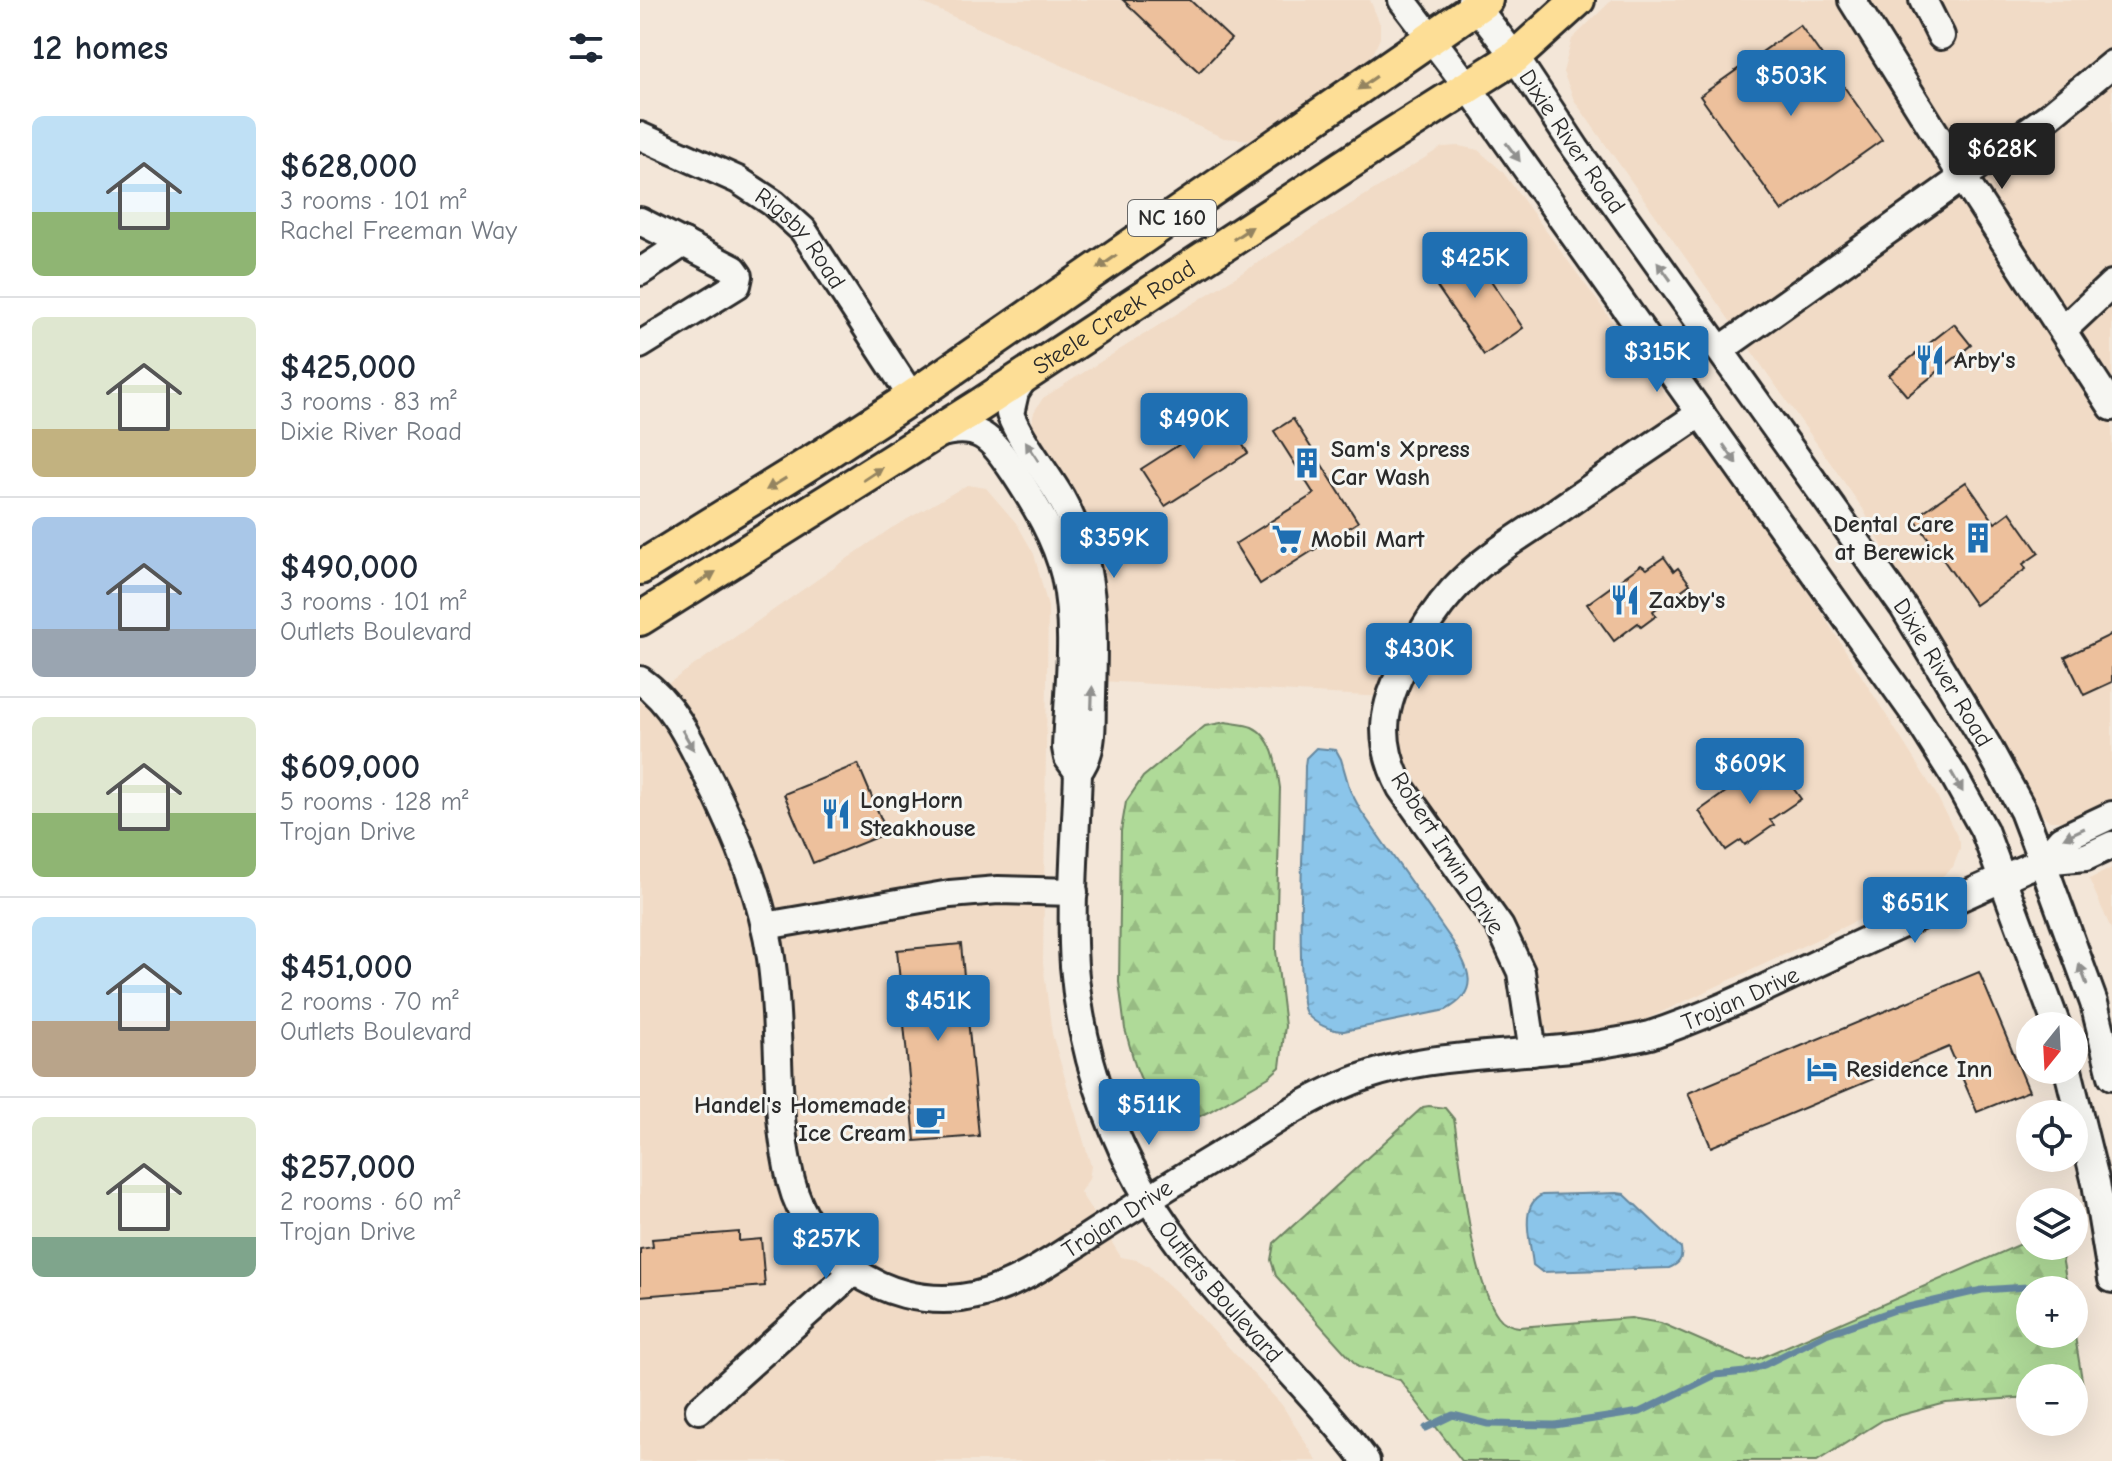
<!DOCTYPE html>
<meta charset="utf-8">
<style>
:root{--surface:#fff;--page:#f2f2f3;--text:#1f2937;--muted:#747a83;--line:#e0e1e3;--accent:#1f6fb2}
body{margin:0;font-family:"Comic Neue",sans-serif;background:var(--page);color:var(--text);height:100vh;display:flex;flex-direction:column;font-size:30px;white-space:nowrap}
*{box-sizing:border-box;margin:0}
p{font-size:26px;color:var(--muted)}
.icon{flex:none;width:44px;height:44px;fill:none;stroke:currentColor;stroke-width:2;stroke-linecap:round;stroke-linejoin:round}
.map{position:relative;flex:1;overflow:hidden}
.details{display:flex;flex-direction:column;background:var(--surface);width:640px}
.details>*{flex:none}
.needle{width:52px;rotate:198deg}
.buttons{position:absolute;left:1376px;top:1012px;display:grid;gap:16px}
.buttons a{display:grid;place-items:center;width:72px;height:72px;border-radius:50%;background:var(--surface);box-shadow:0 8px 32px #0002;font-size:40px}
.price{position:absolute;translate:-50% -68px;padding:0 18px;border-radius:8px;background:var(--accent);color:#fff;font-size:26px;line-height:52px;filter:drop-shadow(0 2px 4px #0008)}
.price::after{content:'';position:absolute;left:50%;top:48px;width:24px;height:18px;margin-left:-12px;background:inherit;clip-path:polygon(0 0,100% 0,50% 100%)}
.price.active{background:#222;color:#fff}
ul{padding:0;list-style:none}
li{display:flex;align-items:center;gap:24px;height:200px;padding:0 32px}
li+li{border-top:2px solid var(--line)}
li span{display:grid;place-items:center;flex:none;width:224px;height:160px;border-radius:12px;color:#555}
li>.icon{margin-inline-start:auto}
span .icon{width:96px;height:96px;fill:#fffc;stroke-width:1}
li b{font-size:34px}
h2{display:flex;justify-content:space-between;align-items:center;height:96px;padding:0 32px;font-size:34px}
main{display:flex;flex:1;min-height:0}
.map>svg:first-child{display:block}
.built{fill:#f1dbc6}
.forest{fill:url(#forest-firs);stroke:#6d8262;stroke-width:2}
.water{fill:url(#water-ripples);stroke:#65879e;stroke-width:2}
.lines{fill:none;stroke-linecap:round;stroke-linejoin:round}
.stream{stroke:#65879e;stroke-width:7}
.building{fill:#edc09c;stroke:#2b2b2b;stroke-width:2}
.minor-casing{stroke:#2b2b2b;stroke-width:32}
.major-casing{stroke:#2b2b2b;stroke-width:38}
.minor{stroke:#f6f6f2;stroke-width:26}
.major{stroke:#fdde96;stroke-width:32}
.oneway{fill:#948460}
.oneway2{fill:#90908e}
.labels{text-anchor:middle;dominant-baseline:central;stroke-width:6;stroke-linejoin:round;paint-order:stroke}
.shield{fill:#f6f6f2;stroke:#686867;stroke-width:2}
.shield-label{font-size:22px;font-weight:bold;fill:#2b2b2b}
.street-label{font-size:24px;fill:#2b2b2b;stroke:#f6f6f2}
.poi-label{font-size:24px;font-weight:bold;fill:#2b2b2b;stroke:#f6f6f2;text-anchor:start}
</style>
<main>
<section class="details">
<h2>12 homes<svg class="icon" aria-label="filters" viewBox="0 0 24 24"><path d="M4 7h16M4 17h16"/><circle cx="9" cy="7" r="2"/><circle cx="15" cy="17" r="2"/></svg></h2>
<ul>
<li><span style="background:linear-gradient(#bfe0f5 60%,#8fb573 0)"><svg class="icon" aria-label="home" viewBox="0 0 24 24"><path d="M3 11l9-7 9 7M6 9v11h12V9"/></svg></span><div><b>$628,000</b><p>3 rooms · 101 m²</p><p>Rachel Freeman Way</p></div></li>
<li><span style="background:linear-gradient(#dfe7d0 70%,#c2b280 0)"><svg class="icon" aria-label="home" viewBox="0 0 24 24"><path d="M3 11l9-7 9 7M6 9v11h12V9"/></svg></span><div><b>$425,000</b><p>3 rooms · 83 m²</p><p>Dixie River Road</p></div></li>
<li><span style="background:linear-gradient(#a9c7e8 70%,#9aa5b1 0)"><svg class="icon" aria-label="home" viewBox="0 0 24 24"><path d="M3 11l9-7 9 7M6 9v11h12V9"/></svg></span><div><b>$490,000</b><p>3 rooms · 101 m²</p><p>Outlets Boulevard</p></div></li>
<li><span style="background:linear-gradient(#dfe7d0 60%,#8fb573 0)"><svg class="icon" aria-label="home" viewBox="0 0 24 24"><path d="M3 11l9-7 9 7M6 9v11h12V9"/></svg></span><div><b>$609,000</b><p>5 rooms · 128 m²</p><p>Trojan Drive</p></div></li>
<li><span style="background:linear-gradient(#bfe0f5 65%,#b9a48a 0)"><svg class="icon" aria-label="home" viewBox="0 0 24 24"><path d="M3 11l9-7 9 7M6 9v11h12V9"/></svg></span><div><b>$451,000</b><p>2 rooms · 70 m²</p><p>Outlets Boulevard</p></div></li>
<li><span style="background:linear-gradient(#dfe7d0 75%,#7fa58c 0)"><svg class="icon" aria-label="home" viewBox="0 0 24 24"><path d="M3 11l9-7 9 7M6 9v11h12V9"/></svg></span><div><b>$257,000</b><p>2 rooms · 60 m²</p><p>Trojan Drive</p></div></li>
</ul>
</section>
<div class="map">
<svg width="1472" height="1461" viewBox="0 0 1472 1461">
<defs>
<pattern id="forest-firs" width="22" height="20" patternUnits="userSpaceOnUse" patternTransform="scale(2)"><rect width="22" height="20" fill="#afda98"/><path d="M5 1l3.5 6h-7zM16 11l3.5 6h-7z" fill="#97bb83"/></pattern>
<pattern id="water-ripples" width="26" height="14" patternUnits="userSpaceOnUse" patternTransform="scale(2)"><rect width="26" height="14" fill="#8bc5ea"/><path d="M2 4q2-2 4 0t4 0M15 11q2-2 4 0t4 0" fill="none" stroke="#78a9c9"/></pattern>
</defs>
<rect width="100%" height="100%" fill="#f3e6d8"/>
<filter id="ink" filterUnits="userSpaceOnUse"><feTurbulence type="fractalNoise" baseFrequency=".0125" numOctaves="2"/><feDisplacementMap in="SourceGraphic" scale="16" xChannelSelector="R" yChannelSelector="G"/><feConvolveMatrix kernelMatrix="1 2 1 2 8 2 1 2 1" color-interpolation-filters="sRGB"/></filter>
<g filter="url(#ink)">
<g class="built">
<polygon points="276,0 730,0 740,24 740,38 734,52 721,67 614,140 584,138"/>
<polygon points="972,0 1472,0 1472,802 1430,821 1410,821 1397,811 1340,706 1266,592 1223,509 934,100 923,72 932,39"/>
<polygon points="819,146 838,150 862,171 1125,529 1180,610 1296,794 1320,842 1320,849 1313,867 1298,880 1278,892 996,1024 930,1039 913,1036 904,1026 895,970 879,929 796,821 773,786 758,756 757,730 762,698 461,681 391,429 394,412 403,398 802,147"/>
<polygon points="327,485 346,488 377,524 394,554 408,607 403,963 412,1034 451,1166 449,1179 440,1192 481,1257 497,1260 508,1266 545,1300 642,1405 677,1461 0,1461 0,703 250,529"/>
<polygon points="1472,868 1472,931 1449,879"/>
</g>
<g class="forest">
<path d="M586 722C594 724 604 724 612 727 634 737 637 768 640 788L636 951 645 1026 640 1067 629 1077 570 1111 546 1123 537 1124 521 1116 510 1101 495 1065 485 1029 479 982 481 831 486 802 503 777 565 726Z"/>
<path d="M789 1106 805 1108 814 1119C822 1168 831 1279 858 1316 863 1323 870 1326 879 1327L991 1318 1021 1323 1106 1360 1118 1359 1390 1240V1246H1420L1428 1290H1390V1334H1434V1330L1443 1386 1434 1393V1378H1390V1397L1306 1403 1243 1420 1177 1461H822L760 1380 718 1367 636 1276 631 1260 634 1243 783 1107Z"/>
</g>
<g class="water">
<path d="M676 748 696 750 701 759 710 790 721 811 813 942C829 970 841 991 806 1010L704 1031C692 1031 674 1024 666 1013 661 1005 663 991 662 982 658 910 664 838 665 766L666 758Z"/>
<path d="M977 1193 984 1194 1041 1248C1043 1259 1039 1264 1029 1268L902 1272 893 1265C891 1243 878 1206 902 1195Z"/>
</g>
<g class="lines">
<polyline class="stream" points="786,1428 813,1415 848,1424 915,1425 1000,1412 1075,1375 1105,1372 1124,1365 1186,1334 1255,1310 1342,1290 1387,1287 1392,1290"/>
</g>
<g class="building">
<polygon points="483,0 550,0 591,39 559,72"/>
<polygon points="1160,25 1242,140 1142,211 1060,96"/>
<polygon points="827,245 883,328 844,355 787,272"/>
<polygon points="1314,324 1331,345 1267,396 1249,375"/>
<polygon points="584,416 608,453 525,506 501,469"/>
<polygon points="653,419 718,522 620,584 595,544 674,494 634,431"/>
<polygon points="1326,482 1355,523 1370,512 1399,553 1383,564 1386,569 1335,605 1274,518"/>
<polygon points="1024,557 1034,571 1038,568 1050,584 1013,611 1016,616 1001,627 998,623 974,641 947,604 1001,565 1007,569"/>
<polygon points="1472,634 1472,682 1444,695 1425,657"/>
<polygon points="1132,759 1161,799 1130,820 1134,825 1105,845 1101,840 1086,850 1059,811"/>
<polygon points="218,764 247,833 173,863 144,794"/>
<polygon points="321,944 339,1136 275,1141 257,950"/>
<polygon points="1339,972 1389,1091 1337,1112 1309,1047 1071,1147 1048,1093"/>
<polygon points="99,1232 99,1241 121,1239 125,1286 0,1296 0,1249 13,1247 12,1239"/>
</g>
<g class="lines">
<g class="minor-casing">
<g id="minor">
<polyline points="762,0 829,88 1276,716 1314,776 1344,830 1417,1026"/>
<path id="s1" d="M831 0 875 57 936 149 1264 608 1347 745 1383 811 1402 861 1454 1003 1472 1076"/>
<polyline points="1212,0 1322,176 1472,407"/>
<polyline points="1283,0 1301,36"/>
<path id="s2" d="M0 136 98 180 133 203 163 230 272 397"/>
<polyline points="0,221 94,269 99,276 97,285 0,345"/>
<polyline points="0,272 44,243"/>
<polyline points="1423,330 1472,284"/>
<polyline points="1080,350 1409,116 1472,64"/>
<path d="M386 375 375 392 370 414C382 444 405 470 421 498 456 560 454 627 452 696 451 722 455 750 438 772"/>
<path id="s3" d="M295 435C339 421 351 438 374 472 395 504 416 538 425 576 437 631 428 692 426 748L428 758 438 772C436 836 430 901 434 966 442 1066 479 1165 540 1245 598 1321 669 1386 726 1461"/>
<path id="s4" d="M0 680C32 702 50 740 67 775 96 832 122 894 131 958 142 1032 133 1109 151 1181 170 1256 244 1307 321 1298 375 1291 423 1252 468 1224 512 1196 556 1169 601 1142 634 1121 667 1100 703 1085 784 1049 876 1058 962 1044 978 1041 994 1039 1010 1035 1071 1015 1131 985 1189 958 1260 925 1331 892 1402 861L1446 857 1472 845"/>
<polyline points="1402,861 1421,839 1472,815"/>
<polyline points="125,926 310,894 358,890 434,892"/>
<path d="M893 1052 881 972 860 927 761 788C733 734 745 700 772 650 783 629 797 608 813 590 840 560 877 538 910 516 960 481 1011 447 1061 413"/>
<polyline points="1428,1070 1456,1183 1472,1279"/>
<polyline points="59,1410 214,1271"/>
</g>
</g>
<g class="major-casing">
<g id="major">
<polyline points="0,568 186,453 272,397 846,0"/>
<path id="s5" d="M0 619 340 405 747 138 875 57 938 0"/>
</g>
</g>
<use href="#minor" class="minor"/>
<use href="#major" class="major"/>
</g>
<defs><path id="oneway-solid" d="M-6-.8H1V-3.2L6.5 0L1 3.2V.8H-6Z" transform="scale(2)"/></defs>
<g class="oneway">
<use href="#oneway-solid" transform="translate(727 83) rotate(145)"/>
<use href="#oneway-solid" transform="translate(603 233) rotate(-33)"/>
<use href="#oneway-solid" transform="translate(467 262) rotate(145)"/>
<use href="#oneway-solid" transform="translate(233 474) rotate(-33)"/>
<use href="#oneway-solid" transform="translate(136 484) rotate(149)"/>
<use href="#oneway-solid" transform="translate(66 578) rotate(-32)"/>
</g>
<g class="oneway2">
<use href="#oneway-solid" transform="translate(873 152) rotate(53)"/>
<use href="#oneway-solid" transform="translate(1024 271) rotate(-126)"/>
<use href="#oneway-solid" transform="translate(392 451) rotate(-123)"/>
<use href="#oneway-solid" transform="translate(1090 454) rotate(55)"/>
<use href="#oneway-solid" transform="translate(452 698) rotate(-88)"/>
<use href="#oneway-solid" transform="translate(48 740) rotate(60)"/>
<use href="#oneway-solid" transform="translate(1317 782) rotate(60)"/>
<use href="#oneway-solid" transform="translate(1434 833) rotate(155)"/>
<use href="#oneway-solid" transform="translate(1443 974) rotate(-110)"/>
</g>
</g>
<defs>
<g id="restaurant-bare" transform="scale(2.4)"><path d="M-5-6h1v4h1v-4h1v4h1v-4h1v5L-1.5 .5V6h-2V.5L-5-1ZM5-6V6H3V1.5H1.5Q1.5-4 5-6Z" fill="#1f6fb2" stroke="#f6f6f2" stroke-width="2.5" paint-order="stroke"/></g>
<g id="building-bare" transform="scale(2.4)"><path d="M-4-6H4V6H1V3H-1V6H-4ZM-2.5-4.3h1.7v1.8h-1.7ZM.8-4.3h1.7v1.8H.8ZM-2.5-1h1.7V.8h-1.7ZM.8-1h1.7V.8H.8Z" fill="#1f6fb2" stroke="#f6f6f2" stroke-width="2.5" paint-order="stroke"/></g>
<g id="supermarket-bare" transform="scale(2.4)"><path d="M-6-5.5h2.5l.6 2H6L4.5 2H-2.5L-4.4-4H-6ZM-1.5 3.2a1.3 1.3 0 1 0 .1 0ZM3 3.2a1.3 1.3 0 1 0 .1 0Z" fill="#1f6fb2" stroke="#f6f6f2" stroke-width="2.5" paint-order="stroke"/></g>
<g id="hotel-bare" transform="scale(2.4)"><path d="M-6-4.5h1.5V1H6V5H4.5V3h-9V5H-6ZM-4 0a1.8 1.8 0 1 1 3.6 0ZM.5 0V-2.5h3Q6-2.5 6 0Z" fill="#1f6fb2" stroke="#f6f6f2" stroke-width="2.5" paint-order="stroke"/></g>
<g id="cafe-bare" transform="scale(2.4)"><path d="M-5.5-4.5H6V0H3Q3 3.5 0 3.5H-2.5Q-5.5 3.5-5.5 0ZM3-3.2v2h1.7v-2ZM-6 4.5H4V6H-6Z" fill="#1f6fb2" stroke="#f6f6f2" stroke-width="2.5" paint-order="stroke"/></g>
</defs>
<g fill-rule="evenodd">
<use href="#restaurant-bare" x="1290" y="360"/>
<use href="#building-bare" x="667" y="463"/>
<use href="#building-bare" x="1338" y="538"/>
<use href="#supermarket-bare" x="647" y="539"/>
<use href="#restaurant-bare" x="985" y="600"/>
<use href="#restaurant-bare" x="196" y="814"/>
<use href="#hotel-bare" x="1182" y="1069"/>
<use href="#cafe-bare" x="290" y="1119"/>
</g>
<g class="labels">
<rect class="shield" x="488" y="200" width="88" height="36" rx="6"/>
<g class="shield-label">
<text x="532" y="218">NC 160</text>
</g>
<g class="street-label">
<text stroke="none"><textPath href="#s1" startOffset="174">Dixie River Road</textPath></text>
<text stroke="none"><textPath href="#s2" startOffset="194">Rigsby Road</textPath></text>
<text stroke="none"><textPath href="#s5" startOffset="562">Steele Creek Road</textPath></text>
<text stroke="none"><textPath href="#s1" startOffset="822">Dixie River Road</textPath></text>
<text transform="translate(808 853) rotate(57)">Robert Irwin Drive</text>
<text stroke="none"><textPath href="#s4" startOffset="1610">Trojan Drive</textPath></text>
<text stroke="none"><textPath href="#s4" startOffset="938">Trojan Drive</textPath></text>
<text stroke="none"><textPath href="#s3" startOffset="972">Outlets Boulevard</textPath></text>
</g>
<g class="poi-label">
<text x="1314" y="360">Arby's</text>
<text x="691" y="449">Sam's Xpress<tspan x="691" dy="28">Car Wash</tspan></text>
<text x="1314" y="524" text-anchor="end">Dental Care<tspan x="1314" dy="28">at Berewick</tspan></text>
<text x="671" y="539">Mobil Mart</text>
<text x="1009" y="600">Zaxby's</text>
<text x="220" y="800">LongHorn<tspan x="220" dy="28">Steakhouse</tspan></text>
<text x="1206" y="1069">Residence Inn</text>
<text x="266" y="1105" text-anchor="end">Handel's Homemade<tspan x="266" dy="28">Ice Cream</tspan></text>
</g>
</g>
</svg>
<div class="buttons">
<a><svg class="needle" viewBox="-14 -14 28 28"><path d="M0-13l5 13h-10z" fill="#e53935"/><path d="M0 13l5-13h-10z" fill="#747a83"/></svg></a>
<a><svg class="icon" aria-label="locate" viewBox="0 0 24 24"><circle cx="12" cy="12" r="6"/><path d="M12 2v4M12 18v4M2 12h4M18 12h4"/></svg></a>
<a><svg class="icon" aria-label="layers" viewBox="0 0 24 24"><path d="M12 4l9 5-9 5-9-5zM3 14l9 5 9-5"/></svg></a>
<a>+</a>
<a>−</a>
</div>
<b class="price" style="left:1151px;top:118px">$503K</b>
<b class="price active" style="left:1362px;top:191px">$628K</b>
<b class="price" style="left:835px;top:300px">$425K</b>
<b class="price" style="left:1017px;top:394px">$315K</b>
<b class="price" style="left:554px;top:461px">$490K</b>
<b class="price" style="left:474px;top:580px">$359K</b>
<b class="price" style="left:779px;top:691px">$430K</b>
<b class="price" style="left:1110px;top:806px">$609K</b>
<b class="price" style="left:1275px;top:945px">$651K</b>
<b class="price" style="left:298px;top:1043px">$451K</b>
<b class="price" style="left:509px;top:1147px">$511K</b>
<b class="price" style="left:186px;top:1281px">$257K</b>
</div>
</main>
